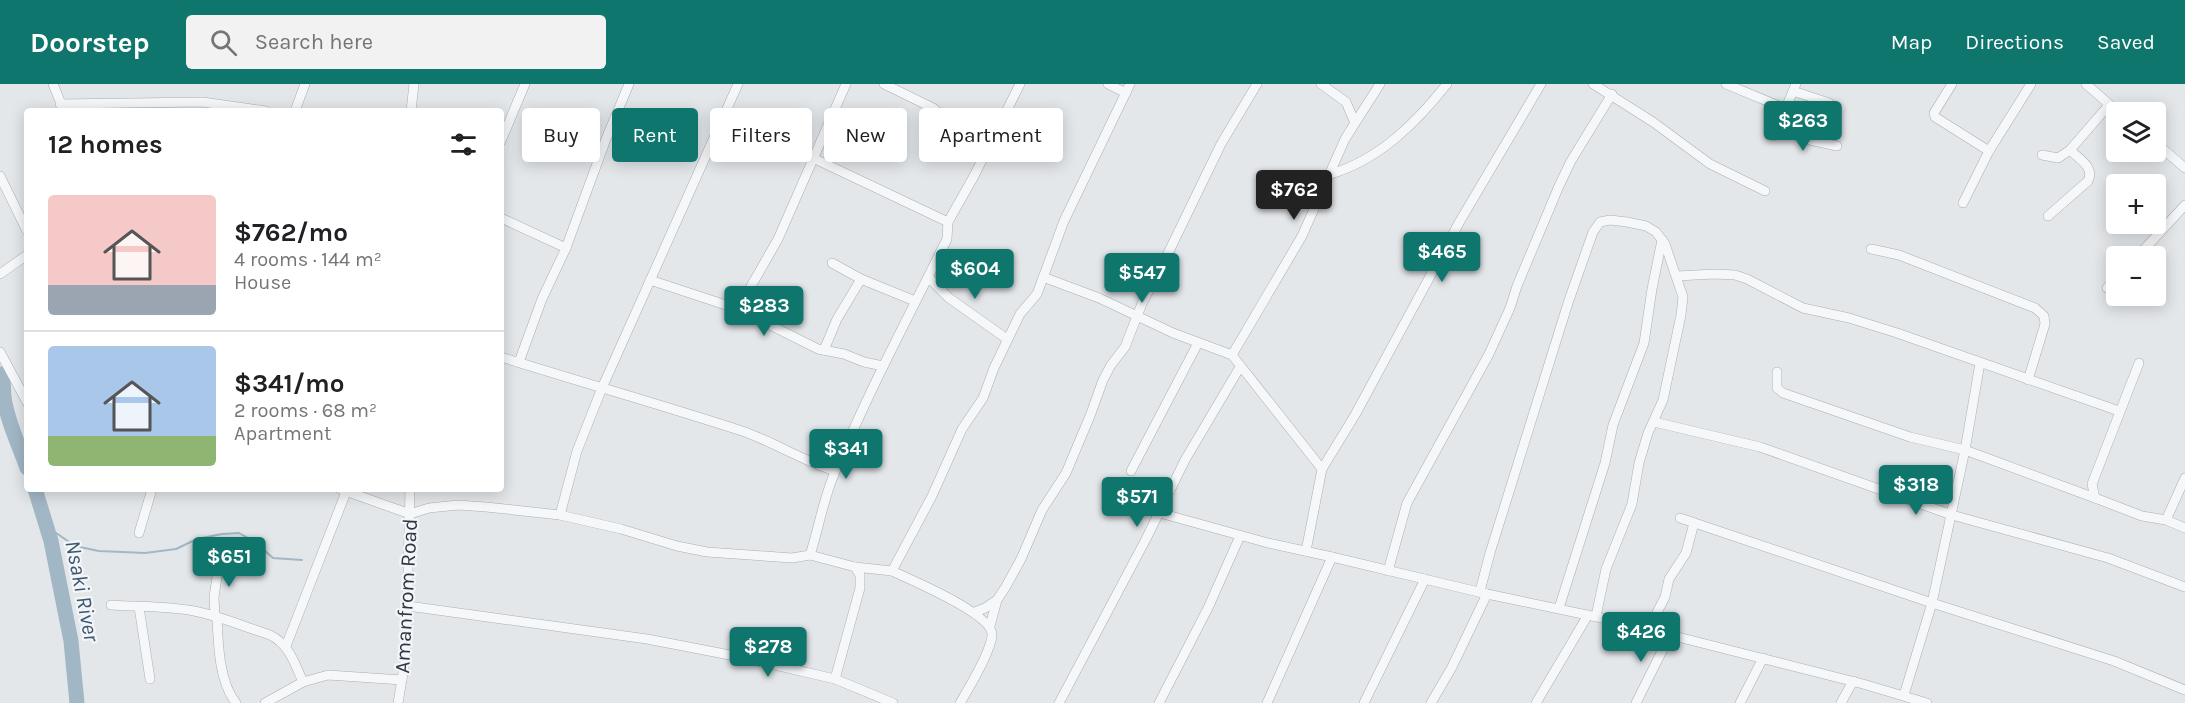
<!DOCTYPE html>
<meta charset="utf-8">
<style>
:root{--surface:#fff;--page:#f2f2f2;--text:#202124;--muted:#757577;--line:#e0e0e0;--accent:#0f766e}
body{margin:0;font-family:Karla,sans-serif;background:var(--page);color:var(--text);height:100vh;display:flex;flex-direction:column;font-size:22px;white-space:nowrap}
*{box-sizing:border-box;margin:0}
p{font-size:20px;color:var(--muted)}
.icon{flex:none;width:33px;height:33px;fill:none;stroke:currentColor;stroke-width:2;stroke-linecap:round;stroke-linejoin:round}
.map{position:relative;flex:1;overflow:hidden}
.side{position:absolute;left:24px;top:24px;width:480px;height:384px;display:flex;flex-direction:column;background:var(--surface);border-radius:6px;box-shadow:0 3px 15px #0003}
.side>*{flex:none}
.top-card{position:absolute;left:522px;top:24px;width:570px;height:54px;display:flex;gap:12px}
.tools{position:absolute;left:2106px;top:18px;display:grid;gap:12px}
.tools a{display:grid;place-items:center;width:60px;height:60px;border-radius:6px;background:var(--surface);box-shadow:0 3px 15px #0003;font-size:30px}
.price{position:absolute;translate:-50% -51px;padding:0 14px;border-radius:6px;background:var(--accent);color:#fff;font-size:20px;line-height:39px;filter:drop-shadow(0 2px 3px #0008)}
.price::after{content:'';position:absolute;left:50%;top:36px;width:18px;height:14px;margin-left:-9px;background:inherit;clip-path:polygon(0 0,100% 0,50% 100%)}
.price.active{background:#222;color:#fff}
ul{padding:0;list-style:none}
li{display:flex;align-items:center;gap:18px;height:150px;padding:0 24px}
li+li{border-top:2px solid var(--line)}
li span{display:grid;place-items:center;flex:none;width:168px;height:120px;border-radius:6px;color:#555}
li>.icon{margin-inline-start:auto}
span .icon{width:72px;height:72px;fill:#fffc;stroke-width:1}
li b{font-size:26px}
h2{display:flex;justify-content:space-between;align-items:center;height:72px;padding:0 24px;font-size:26px}
.chip{padding:0 21px;border-radius:6px;background:var(--surface);box-shadow:0 3px 15px #0003;font-size:21px;line-height:54px}
.chip.active{background:var(--accent);color:#fff}
header{display:flex;align-items:center;gap:36px;box-sizing:border-box;height:84px;padding:0 30px;background:var(--accent);color:#fff}
header strong{font-size:28px}
nav{display:flex;gap:33px;margin-inline-start:auto;font-size:21px}
.search{width:420px;height:54px;background:var(--page);display:flex;align-items:center;gap:15px;box-sizing:border-box;padding:0 21px;border-radius:6px;color:var(--muted);font-size:22px}
.map>svg:first-child{display:block}
.lines{fill:none;stroke-linecap:round;stroke-linejoin:round}
.stream{stroke:#a2b7c6;stroke-width:2}
.river{stroke:#a2b7c6;stroke-width:15}
.minor-casing{stroke:#a9aeb4;stroke-width:10}
.minor{stroke:#f6f7f9;stroke-width:9}
.labels{text-anchor:middle;dominant-baseline:central;stroke-width:4.5;stroke-linejoin:round;paint-order:stroke}
.street-label{font-size:21px;fill:#2d3641;stroke:#f3f5f8}
.water-label{font-size:22px;font-style:italic;fill:#3b5871;stroke:#f3f5f8}
</style>
<header>
<strong>Doorstep</strong>
<div class="search"><svg class="icon" aria-label="search" viewBox="0 0 24 24"><circle cx="10" cy="10" r="6"/><path d="M15 15l6 6"/></svg>Search here</div>
<nav><a>Map</a><a>Directions</a><a>Saved</a></nav>
</header>
<div class="map">
<svg width="2185" height="619" viewBox="0 0 2185 619">
<rect width="100%" height="100%" fill="#e4e7ea"/>
<g class="lines">
<polyline class="stream" points="46,442 75,462 99,467 145,469 176,465 197,455 222,450 239,449 255,458 273,474 302,476"/>
<g class="river">
<path d="M0 290C5 297 3 305 4 313 7 337 19 361 27 384"/>
<polyline points="35,405 51,457 71,557 77,619"/>
</g>
<g class="minor-casing">
<g id="minor">
<polyline points="53,0 64,27"/>
<polyline points="884,0 933,24 976,59 987,65"/>
<polyline points="1108,0 1126,9"/>
<polyline points="1593,0 1653,38 1710,80 1765,107"/>
<polyline points="1726,0 1786,25"/>
<polyline points="1952,0 1934,29 1935,33 1989,67"/>
<polyline points="2086,0 2118,28"/>
<polyline points="1793,7 1829,19"/>
<polyline points="60,20 202,18 266,27"/>
<polyline points="295,27 305,0"/>
<polyline points="411,27 414,0"/>
<polyline points="1355,39 1380,0"/>
<polyline points="1777,45 1810,56 1837,62"/>
<polyline points="1774,52 1796,0"/>
<polyline points="501,57 525,0"/>
<polyline points="2156,59 2185,84"/>
<polyline points="2042,71 2058,74 2070,66 2109,21"/>
<path d="M813 74 948 138 947 155C909 232 868 308 835 388 823 415 819 444 810 471L855 483 892 487 932 412 962 345 983 314 994 284 1020 230 1037 210 1064 137 1130 0"/>
<path d="M1331 90C1380 75 1416 39 1447 0"/>
<polyline points="0,92 27,147"/>
<polyline points="1963,119 1989,67 2031,0"/>
<path d="M2048 132 2088 97C2095 83 2079 75 2070 66"/>
<polyline points="501,134 566,164"/>
<polyline points="948,138 974,92 1020,0"/>
<polyline points="1871,165 1899,171 2035,224 2044,232 2045,240 2028,296"/>
<polyline points="2138,172 2185,121"/>
<polyline points="832,179 861,195 915,217"/>
<polyline points="0,190 27,171"/>
<polyline points="1677,192 1714,190 1735,191 1747,195 1803,224 1849,234 1897,249 2119,327"/>
<polyline points="1043,193 1099,214 1173,249 1232,271 1322,385 1306,467"/>
<polyline points="929,194 949,214 1007,255"/>
<polyline points="650,196 738,225 818,265 844,270 864,278 883,282"/>
<polyline points="2107,204 2116,194"/>
<polyline points="738,225 778,155 846,0"/>
<polyline points="824,266 837,235 861,195"/>
<polyline points="0,268 27,318"/>
<polyline points="1232,271 1302,152 1345,55 1355,39 1346,18 1321,0"/>
<path d="M501 273C581 298 662 321 742 347 774 358 803 377 835 387"/>
<polyline points="519,278 542,215 566,164 606,55 629,0"/>
<polyline points="2139,279 2092,400 2095,414 2142,432 2166,436 2185,444"/>
<polyline points="1777,288 1777,304 1783,309 1910,353 1965,366 2095,414"/>
<polyline points="1654,338 1760,363 1952,431 2108,474 2185,503"/>
<polyline points="1322,385 1355,331 1460,137 1541,0"/>
<polyline points="1131,387 1198,259"/>
<polyline points="340,405 410,430 429,424 458,421 486,423 560,431 621,445 677,462 707,468 792,474 810,471"/>
<polyline points="1160,429 1268,459 1332,473 1487,510 1649,544 1670,551 1863,600 1927,619"/>
<polyline points="560,431 577,367 602,304 738,0"/>
<polyline points="1680,434 1932,519 2114,577 2185,606"/>
<polyline points="2166,436 2185,394"/>
<polyline points="139,449 152,405"/>
<path d="M892 487C911 496 993 530 992 551 991 568 969 604 960 619"/>
<polyline points="1388,487 1407,419 1489,270 1510,224 1517,202 1559,102 1571,77 1612,10"/>
<polyline points="1480,507 1490,469 1568,219 1593,148 1600,138 1610,136 1627,138 1646,142 1656,148 1665,160 1683,213 1681,231 1663,316 1648,349 1639,379 1632,420 1606,485 1596,532"/>
<path d="M111 521C139 523 166 522 194 527 220 532 245 543 270 551 289 560 295 580 303 598"/>
<polyline points="408,522 647,555 735,572 835,595 893,619"/>
<polyline points="139,523 150,595"/>
<polyline points="1559,524 1605,379 1613,341 1644,259 1652,205 1662,156"/>
<polyline points="975,528 985,524 997,516 1005,504 1021,475 1042,426 1066,389 1090,332 1103,296 1111,281 1125,263 1143,217 1158,190 1221,60 1257,0"/>
<polyline points="215,533 214,513 220,473"/>
<path d="M217 533C218 559 219 598 236 619"/>
<polyline points="990,542 997,516"/>
<polyline points="1649,544 1665,513 1669,495 1686,469 1694,439"/>
<polyline points="286,562 346,408"/>
<polyline points="835,595 860,504 860,491 855,483"/>
<polyline points="1904,611 1932,519 1965,366 1980,279"/>
<polyline points="265,619 303,598 328,591 402,596"/>
<polyline points="398,619 406,571 410,405"/>
<polyline points="1059,619 1146,455 1185,376 1240,283"/>
<polyline points="1159,619 1208,524 1240,452"/>
<polyline points="1267,619 1332,473"/>
<polyline points="1364,619 1425,495"/>
<polyline points="1431,619 1452,583 1487,510"/>
<polyline points="1536,619 1588,531"/>
<polyline points="1636,619 1670,551"/>
<polyline points="1740,619 1763,574"/>
<polyline points="1841,619 1853,597"/>
</g>
</g>
<use href="#minor" class="minor"/>
</g>
<g class="labels">
<g class="street-label">
<text transform="translate(406 512) rotate(-87)">Amanfrom Road</text>
</g>
<g class="water-label">
<text transform="translate(82 507) rotate(79)">Nsaki River</text>
</g>
</g>
</svg>
<div class="tools">
<a><svg class="icon" aria-label="layers" viewBox="0 0 24 24"><path d="M12 4l9 5-9 5-9-5zM3 14l9 5 9-5"/></svg></a>
<a>+</a>
<a>−</a>
</div>
<b class="price" style="left:1803px;top:68px">$263</b>
<b class="price active" style="left:1294px;top:137px">$762</b>
<b class="price" style="left:1442px;top:199px">$465</b>
<b class="price" style="left:975px;top:216px">$604</b>
<b class="price" style="left:1142px;top:220px">$547</b>
<b class="price" style="left:764px;top:253px">$283</b>
<b class="price" style="left:846px;top:396px">$341</b>
<b class="price" style="left:1916px;top:432px">$318</b>
<b class="price" style="left:1137px;top:444px">$571</b>
<b class="price" style="left:229px;top:504px">$651</b>
<b class="price" style="left:1641px;top:579px">$426</b>
<b class="price" style="left:768px;top:594px">$278</b>
<div class="top-card">
<a class="chip">Buy</a>
<a class="chip active">Rent</a>
<a class="chip">Filters</a>
<a class="chip">New</a>
<a class="chip">Apartment</a>
</div>
<section class="side">
<h2>12 homes<svg class="icon" aria-label="filters" viewBox="0 0 24 24"><path d="M4 7h16M4 17h16"/><circle cx="9" cy="7" r="2"/><circle cx="15" cy="17" r="2"/></svg></h2>
<ul>
<li><span style="background:linear-gradient(#f6c9c9 75%,#9aa5b1 0)"><svg class="icon" aria-label="home" viewBox="0 0 24 24"><path d="M3 11l9-7 9 7M6 9v11h12V9"/></svg></span><div><b>$762/mo</b><p>4 rooms · 144 m²</p><p>House</p></div></li>
<li><span style="background:linear-gradient(#a9c7e8 75%,#8fb573 0)"><svg class="icon" aria-label="home" viewBox="0 0 24 24"><path d="M3 11l9-7 9 7M6 9v11h12V9"/></svg></span><div><b>$341/mo</b><p>2 rooms · 68 m²</p><p>Apartment</p></div></li>
</ul>
</section>
</div>
